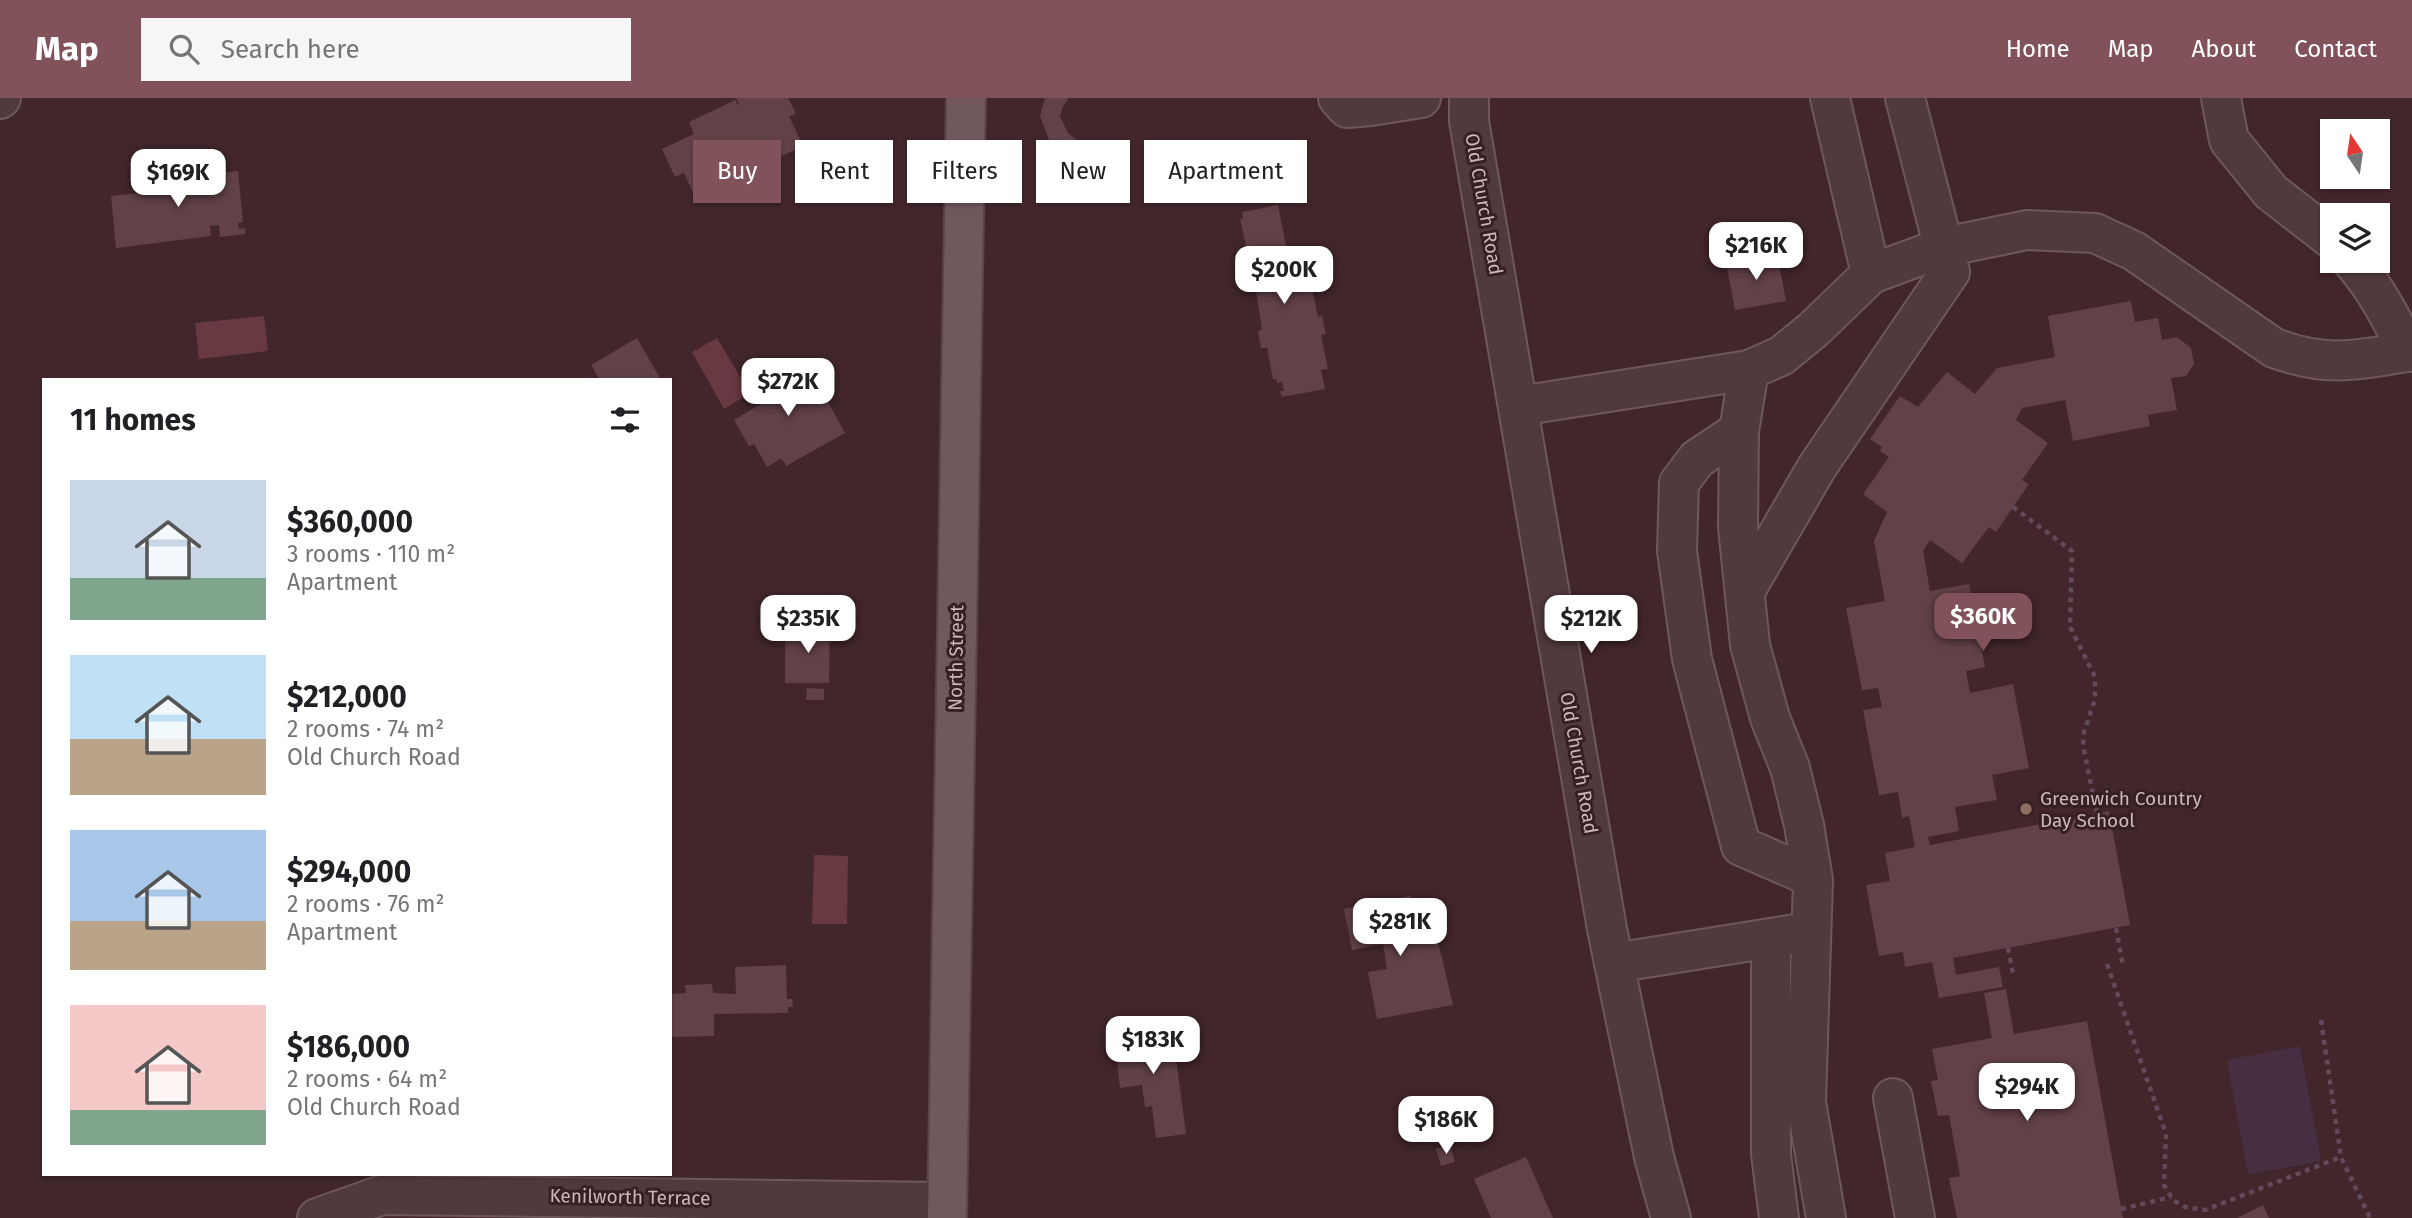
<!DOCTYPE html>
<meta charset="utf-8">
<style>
:root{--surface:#fff;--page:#f6f6f6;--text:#202124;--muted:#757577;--accent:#82525b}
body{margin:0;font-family:"Fira Sans",sans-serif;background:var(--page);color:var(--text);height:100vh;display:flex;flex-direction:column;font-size:26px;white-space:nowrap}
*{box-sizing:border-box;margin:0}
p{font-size:23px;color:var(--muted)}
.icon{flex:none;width:38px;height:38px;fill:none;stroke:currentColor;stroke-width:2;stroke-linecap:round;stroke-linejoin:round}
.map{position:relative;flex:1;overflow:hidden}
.side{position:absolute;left:42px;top:280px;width:630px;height:798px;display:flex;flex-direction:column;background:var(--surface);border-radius:0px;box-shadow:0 2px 5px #0004}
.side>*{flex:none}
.banner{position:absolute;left:693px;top:42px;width:665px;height:63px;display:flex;gap:14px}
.needle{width:46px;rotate:347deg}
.buttons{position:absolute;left:2320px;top:21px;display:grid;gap:14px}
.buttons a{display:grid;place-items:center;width:70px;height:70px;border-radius:0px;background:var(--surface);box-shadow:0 2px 5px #0004;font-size:35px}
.price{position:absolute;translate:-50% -60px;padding:0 16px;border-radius:14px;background:#fff;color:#222;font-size:23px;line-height:46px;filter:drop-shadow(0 2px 4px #0008)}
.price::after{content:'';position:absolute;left:50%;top:42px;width:21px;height:16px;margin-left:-10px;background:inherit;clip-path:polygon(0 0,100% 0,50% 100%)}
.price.active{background:var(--accent);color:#fff}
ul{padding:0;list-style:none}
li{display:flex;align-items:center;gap:21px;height:175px;padding:0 28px}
li span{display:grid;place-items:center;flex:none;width:196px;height:140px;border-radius:0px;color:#555}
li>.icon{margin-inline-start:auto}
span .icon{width:84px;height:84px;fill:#fffc;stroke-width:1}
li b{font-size:30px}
h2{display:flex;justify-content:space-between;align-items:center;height:84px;padding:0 28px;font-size:30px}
.chip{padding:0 24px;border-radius:0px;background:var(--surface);box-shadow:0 2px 5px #0004;font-size:24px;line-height:63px}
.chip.active{background:var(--accent);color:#fff}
header{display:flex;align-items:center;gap:42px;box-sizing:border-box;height:98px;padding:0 35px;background:var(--accent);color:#fff}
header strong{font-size:33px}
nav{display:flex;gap:38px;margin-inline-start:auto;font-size:24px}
.search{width:490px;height:63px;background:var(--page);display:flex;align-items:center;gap:18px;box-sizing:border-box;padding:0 24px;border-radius:0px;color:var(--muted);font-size:26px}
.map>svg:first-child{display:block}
.green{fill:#482e41}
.water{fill:#693942}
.building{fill:#624248}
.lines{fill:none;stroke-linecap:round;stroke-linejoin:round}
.minor-casing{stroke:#6e585c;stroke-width:42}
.major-casing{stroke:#5a4447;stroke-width:42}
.path{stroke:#634a5a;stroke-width:4.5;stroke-dasharray:5 5;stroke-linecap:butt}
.minor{stroke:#513a3e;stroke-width:38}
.major{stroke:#71585d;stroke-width:38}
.education-dot{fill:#8d6e63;stroke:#371f23;stroke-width:2.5}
.labels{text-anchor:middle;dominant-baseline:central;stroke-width:6;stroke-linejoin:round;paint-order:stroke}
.street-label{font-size:19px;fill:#cbb7ba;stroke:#371f23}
.poi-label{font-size:19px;fill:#cbb7ba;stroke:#371f23;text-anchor:start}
</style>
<header>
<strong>Map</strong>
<div class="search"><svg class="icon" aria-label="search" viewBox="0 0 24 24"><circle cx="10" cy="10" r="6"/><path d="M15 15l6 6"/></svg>Search here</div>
<nav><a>Home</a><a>Map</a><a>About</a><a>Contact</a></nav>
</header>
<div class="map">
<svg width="2412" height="1120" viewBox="0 0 2412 1120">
<rect width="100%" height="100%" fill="#42262b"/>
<polygon class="green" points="2300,948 2321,1063 2248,1077 2227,962"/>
<g class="water">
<polygon points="264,218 268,253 199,261 195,225"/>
<polygon points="717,240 750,295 724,311 692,254"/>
<polygon points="814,757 848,758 847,826 812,826"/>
</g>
<g class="building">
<polygon points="736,0 788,0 796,16 789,18 803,48 771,63 778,77 723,103 715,87 694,97 684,75 675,79 662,51 694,36 689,24 735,2 738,7 739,6"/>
<polygon points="1045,0 1069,0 1063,8 1060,18 1068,35 1081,46 1074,65 1051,47 1040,18"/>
<polygon points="182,73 183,79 238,73 243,124 238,125 239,131 245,130 245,136 220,139 219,127 210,128 211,138 116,150 111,98 147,94 145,76"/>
<polygon points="1278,107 1291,173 1302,171 1304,182 1310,181 1318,219 1322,218 1326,236 1321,237 1328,271 1321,272 1325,291 1282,299 1280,293 1284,293 1282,284 1277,285 1276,281 1273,281 1267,250 1261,250 1258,233 1262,232 1253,173 1250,174 1249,166 1250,166 1240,121 1243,120 1242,114"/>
<polygon points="1777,155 1786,203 1735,212 1726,164"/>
<polygon points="2131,203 2135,224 2158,220 2162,242 2177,239 2191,250 2194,266 2186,278 2171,280 2177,312 2148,317 2150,328 2073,343 2065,302 2022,310 2016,322 2048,345 2022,382 2029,386 1996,434 1989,429 1962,465 1930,442 1923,453 1930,493 1969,486 1985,569 1966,573 1970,595 2013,586 2029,670 1992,677 1997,702 1955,709 1959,733 1928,739 1930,747 2109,713 2130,827 1953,860 1956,877 1999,869 2003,889 1939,900 1932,864 1905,869 1903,854 1879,858 1866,787 1890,783 1885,755 1915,749 1909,718 1902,720 1898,694 1879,697 1863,612 1882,609 1878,590 1862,592 1846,510 1885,503 1874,443 1887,414 1863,396 1889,359 1880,353 1882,349 1870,341 1900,298 1918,309 1947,274 1975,296 1997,270 2055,259 2048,218"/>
<polygon points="637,240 661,282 600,282 591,267"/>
<polygon points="778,263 793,289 810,279 814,286 817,284 845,335 786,368 782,361 780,361 767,369 754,346 749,348 734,322 764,304 750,280"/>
<polygon points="830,526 829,585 785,585 785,539 799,539 799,527"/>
<polygon points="807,590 824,591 824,602 806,602"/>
<polygon points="1410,798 1415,824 1423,822 1425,833 1435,831 1453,907 1377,921 1368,874 1387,871 1383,846 1352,852 1344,811"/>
<polygon points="786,867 787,901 792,901 793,909 788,909 788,915 714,916 714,938 670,939 670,896 686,895 685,887 712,886 713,895 736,896 735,869"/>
<polygon points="2006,891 2014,936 2087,923 2123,1120 1957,1120 1949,1080 1960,1078 1949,1017 1938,1018 1931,983 1938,982 1932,951 1992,940 1984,895"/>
<polygon points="1169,929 1173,960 1176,960 1186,1036 1156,1040 1152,1008 1145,1009 1142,987 1120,990 1114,936"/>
<polygon points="1450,1047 1455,1064 1441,1068 1436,1051"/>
<polygon points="1526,1059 1553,1120 1491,1120 1474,1081"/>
<polygon points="2263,1107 2269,1120 2237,1120"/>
</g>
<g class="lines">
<g class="minor-casing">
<g id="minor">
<polyline points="1338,0 1347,10 1371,8 1421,0"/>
<polyline points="1469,0 1469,23 1607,831 1654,1059 1671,1120"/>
<polyline points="1830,0 1871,176"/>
<polyline points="2221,0 2229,42 2271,94 2333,142"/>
<polyline points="0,1 1,0"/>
<path d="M2352 163C2376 190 2392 222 2408 254"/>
<polyline points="1749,272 1739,333 1738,429 1750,547 1770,620 1790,670 1804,727 1813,782 1806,1004 1826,1120"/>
<path d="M1519 308 1749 272 1781 258 1813 232 1871 176 1944 149 2027 132 2095 135 2134 153 2274 250C2328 270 2357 262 2412 253"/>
<polyline points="1739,333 1697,361 1679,385 1677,453 1692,561 1741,748 1812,779"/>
<polyline points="1745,493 1817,369 1950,174 1905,0"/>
<polyline points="1771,840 1771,1056 1779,1120"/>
<polyline points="1614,865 1795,836"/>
<polyline points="1893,1000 1915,1120"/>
<polyline points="317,1120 382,1097 946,1104"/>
</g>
</g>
<g class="major-casing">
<polyline id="major" points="947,1120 966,0"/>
</g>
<g class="path">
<polyline points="2013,409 2072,453 2070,529 2095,579 2095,601 2084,634 2083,647 2097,716"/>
<polyline points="2116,830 2123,868"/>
<polyline points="2008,850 2013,875"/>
<polyline points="2107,866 2166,1036 2164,1087 2173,1102 2185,1109 2205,1112 2341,1059"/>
<polyline points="2321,922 2341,1059 2370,1120"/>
<polyline points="2121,1111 2171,1099"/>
</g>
<use href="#minor" class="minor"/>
<use href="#major" class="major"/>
</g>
<circle class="education-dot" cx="2026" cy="711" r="7"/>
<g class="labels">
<g class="street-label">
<text transform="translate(1484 106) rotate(80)">Old Church Road</text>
<text transform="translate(956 560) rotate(-89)">North Street</text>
<text transform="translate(1579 665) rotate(80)">Old Church Road</text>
<text transform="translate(630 1099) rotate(1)">Kenilworth Terrace</text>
</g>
<g class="poi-label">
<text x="2040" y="700">Greenwich Country<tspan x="2040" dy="22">Day School</tspan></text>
</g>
</g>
</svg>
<div class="buttons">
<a><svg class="needle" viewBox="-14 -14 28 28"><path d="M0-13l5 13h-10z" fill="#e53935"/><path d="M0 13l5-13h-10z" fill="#757577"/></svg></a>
<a><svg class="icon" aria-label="layers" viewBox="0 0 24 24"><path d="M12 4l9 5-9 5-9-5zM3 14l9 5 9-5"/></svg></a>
</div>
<b class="price" style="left:178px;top:111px">$169K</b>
<b class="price" style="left:1756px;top:184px">$216K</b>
<b class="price" style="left:1284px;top:208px">$200K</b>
<b class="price" style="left:788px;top:320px">$272K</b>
<b class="price active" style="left:1983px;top:555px">$360K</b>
<b class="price" style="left:808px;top:557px">$235K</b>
<b class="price" style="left:1591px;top:557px">$212K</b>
<b class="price" style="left:1400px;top:860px">$281K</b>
<b class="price" style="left:1153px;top:978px">$183K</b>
<b class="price" style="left:2027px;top:1025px">$294K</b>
<b class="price" style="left:1446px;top:1058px">$186K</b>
<div class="banner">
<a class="chip active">Buy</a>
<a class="chip">Rent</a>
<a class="chip">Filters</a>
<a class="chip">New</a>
<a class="chip">Apartment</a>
</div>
<section class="side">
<h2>11 homes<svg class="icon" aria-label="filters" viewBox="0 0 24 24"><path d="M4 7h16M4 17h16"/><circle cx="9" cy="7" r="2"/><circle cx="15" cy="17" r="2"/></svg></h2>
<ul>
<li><span style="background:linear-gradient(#c9d6e8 70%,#7fa58c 0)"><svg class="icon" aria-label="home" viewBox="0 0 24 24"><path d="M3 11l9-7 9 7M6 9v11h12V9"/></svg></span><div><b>$360,000</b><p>3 rooms · 110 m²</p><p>Apartment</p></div></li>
<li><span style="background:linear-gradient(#bfe0f5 60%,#b9a48a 0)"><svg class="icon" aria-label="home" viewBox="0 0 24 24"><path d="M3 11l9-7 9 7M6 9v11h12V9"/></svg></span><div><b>$212,000</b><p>2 rooms · 74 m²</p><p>Old Church Road</p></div></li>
<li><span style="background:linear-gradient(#a9c7e8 65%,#b9a48a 0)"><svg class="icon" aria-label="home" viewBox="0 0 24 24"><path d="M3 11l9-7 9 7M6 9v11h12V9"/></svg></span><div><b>$294,000</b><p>2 rooms · 76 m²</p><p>Apartment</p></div></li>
<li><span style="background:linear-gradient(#f6c9c9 75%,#7fa58c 0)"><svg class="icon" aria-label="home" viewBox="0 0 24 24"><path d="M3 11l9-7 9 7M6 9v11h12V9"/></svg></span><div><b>$186,000</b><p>2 rooms · 64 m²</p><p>Old Church Road</p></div></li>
</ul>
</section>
</div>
